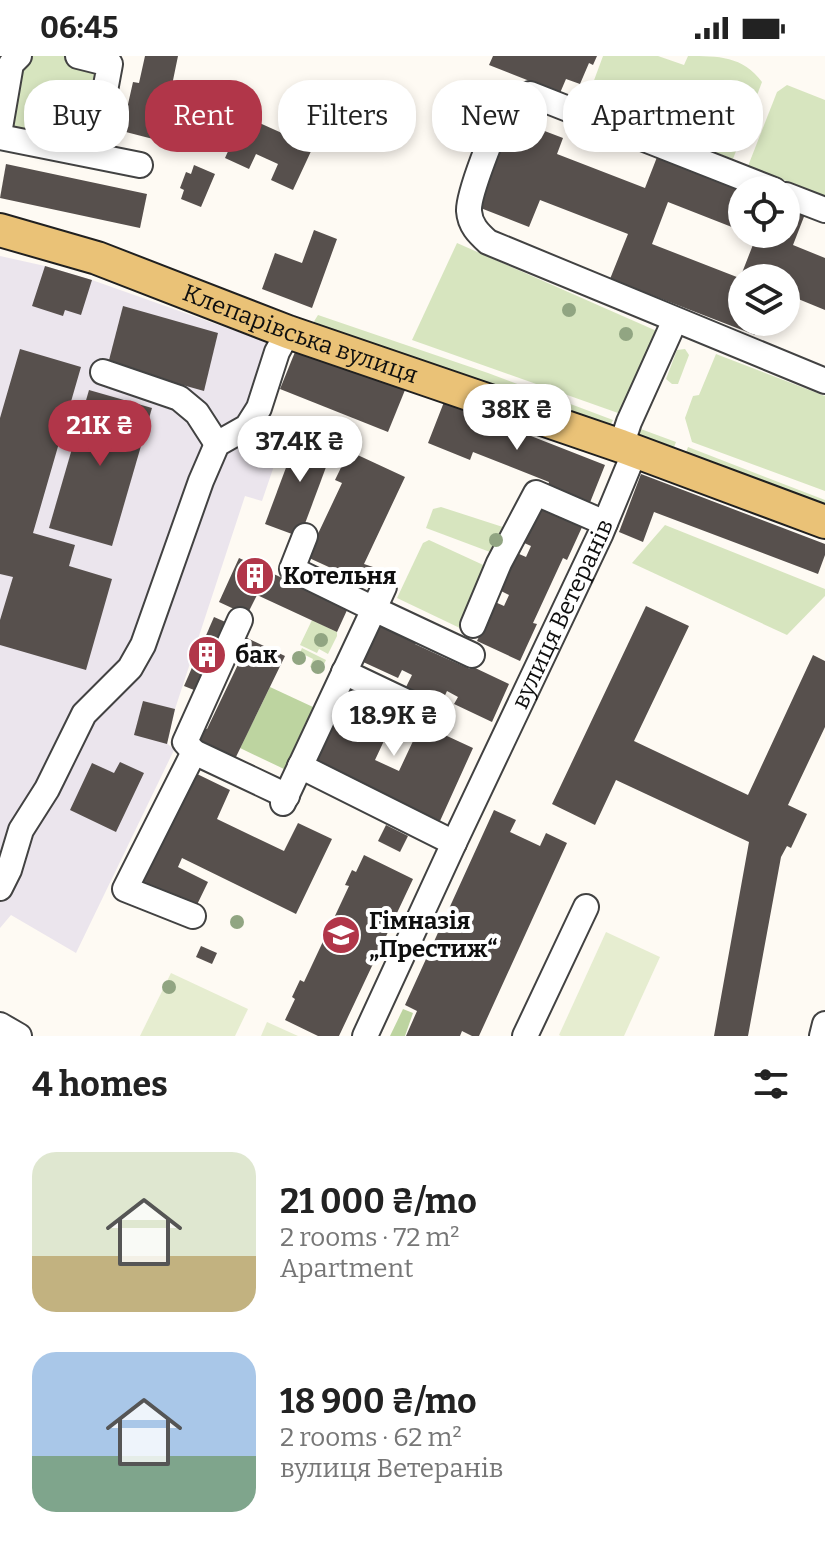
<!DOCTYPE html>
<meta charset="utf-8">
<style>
:root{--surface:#fff;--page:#f6f6f6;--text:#222;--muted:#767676;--accent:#b13649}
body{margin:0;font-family:Bitter,serif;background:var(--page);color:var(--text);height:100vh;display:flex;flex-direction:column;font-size:30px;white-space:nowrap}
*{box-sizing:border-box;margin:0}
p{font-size:26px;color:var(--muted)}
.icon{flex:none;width:44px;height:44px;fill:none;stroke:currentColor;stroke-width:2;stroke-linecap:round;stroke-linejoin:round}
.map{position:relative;height:980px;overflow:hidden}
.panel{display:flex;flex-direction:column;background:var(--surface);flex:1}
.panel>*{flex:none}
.guide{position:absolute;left:24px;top:24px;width:778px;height:72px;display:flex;gap:16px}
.controls{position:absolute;left:728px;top:120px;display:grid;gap:16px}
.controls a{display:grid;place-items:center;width:72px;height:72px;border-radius:50%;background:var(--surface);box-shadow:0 4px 12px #0003;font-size:40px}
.price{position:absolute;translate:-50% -68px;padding:0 18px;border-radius:28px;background:#fff;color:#222;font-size:26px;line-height:52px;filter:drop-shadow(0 2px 4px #0008)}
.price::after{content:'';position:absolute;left:50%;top:48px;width:24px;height:18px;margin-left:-12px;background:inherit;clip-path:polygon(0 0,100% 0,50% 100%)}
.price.on{background:var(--accent);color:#fff}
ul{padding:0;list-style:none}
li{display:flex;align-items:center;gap:24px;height:200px;padding:0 32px}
li span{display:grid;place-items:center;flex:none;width:224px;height:160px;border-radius:24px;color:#555}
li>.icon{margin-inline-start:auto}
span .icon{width:96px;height:96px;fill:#fffc;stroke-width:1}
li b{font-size:34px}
h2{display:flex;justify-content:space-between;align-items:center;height:96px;padding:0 32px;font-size:34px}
.chip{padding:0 28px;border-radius:32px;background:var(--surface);box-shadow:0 4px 12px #0003;font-size:28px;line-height:72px}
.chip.on{background:var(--accent);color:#fff}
.status{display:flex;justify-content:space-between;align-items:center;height:56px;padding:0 40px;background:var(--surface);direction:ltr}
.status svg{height:22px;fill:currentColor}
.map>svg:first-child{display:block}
.industrial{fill:#ebe5ed}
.green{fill:#d7e5bf}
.forest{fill:#bdd4a0}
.pitch{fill:#e6edd0}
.building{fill:#57504d}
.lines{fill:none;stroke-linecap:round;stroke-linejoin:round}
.minor-casing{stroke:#424242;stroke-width:28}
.major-casing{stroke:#202020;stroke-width:36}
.minor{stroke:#fff;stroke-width:24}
.major{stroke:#eac277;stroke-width:32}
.tree{fill:#91a582}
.labels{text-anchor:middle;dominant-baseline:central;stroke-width:8;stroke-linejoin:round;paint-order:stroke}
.street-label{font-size:24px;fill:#0f0f0f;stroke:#fff}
.poi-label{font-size:24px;font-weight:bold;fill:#0f0f0f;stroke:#fff;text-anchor:start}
</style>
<div class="status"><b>06:45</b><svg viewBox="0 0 49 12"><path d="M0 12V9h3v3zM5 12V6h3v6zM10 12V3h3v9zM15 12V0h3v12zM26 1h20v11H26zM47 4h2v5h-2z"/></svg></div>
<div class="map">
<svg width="825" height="980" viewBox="0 0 825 980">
<rect width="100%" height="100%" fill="#fefaf3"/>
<polygon class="industrial" points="0,200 45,210 92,224 289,294 270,359 289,366 262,445 245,440 175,653 167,687 174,694 76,897 11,859 0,872"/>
<g class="green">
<polygon points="0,0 119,0 116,7 100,98 0,70"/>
<path d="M603 0H658L684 9 688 0C718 0 743 0 762 26L733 103 586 46Z"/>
<polygon points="787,29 825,44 825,140 748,110 777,36"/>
<polygon points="457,187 659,276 634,337 618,357 412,284"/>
<polygon points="318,259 488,317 613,364 608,374 313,267"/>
<polygon points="685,293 689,299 678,328 672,328 666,323 677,294"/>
<polygon points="716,298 825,340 825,435 692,386 685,362 693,340 699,339"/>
<polygon points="638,372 676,386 673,394 639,382 637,376"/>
<polygon points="688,391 825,444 825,453 685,399"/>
<polygon points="441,451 509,473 498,499 426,472 433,453"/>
<polygon points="665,469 825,533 825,540 787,579 632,507"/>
<polygon points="429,484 492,513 464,574 397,542 423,487"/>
<polygon points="312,564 337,576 337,580 328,598 319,593 317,597 300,589"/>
<polygon points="302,592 326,604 320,616 310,611 313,603 305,599 300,606 296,605"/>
</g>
<g class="forest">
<polygon points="270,631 313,651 284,713 240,692"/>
<polygon points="403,953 413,957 405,980 390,980"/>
</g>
<g class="pitch">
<polygon points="606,876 660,901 624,980 561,980 559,979"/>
<polygon points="171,917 248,953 235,980 140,980"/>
<polygon points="267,966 298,980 261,980"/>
</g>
<g class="building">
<polygon points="145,0 178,0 171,34 164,32 153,83 122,75 133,26 139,27"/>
<polygon points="493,0 597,0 593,9 589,7 580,28 566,23 560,37 489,9"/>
<polygon points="244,60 313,91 293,134 271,124 278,108 256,98 249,113 225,102"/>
<polygon points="513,63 563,82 557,98 645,132 659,96 742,134 742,175 668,146 652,188 742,223 742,266 760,266 755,279 610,223 628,178 540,144 529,171 478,151"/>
<polygon points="6,108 147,138 140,172 0,142"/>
<polygon points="194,109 215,118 201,151 181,143 184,134 180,132 186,116 191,118"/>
<polygon points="786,145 807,153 793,189 825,202 825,254 786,238 786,222 740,222 756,181 750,178 786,178"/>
<polygon points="314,174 337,183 312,252 262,233 275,197 302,207"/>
<polygon points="45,210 92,224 81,259 65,254 63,260 32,250"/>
<polygon points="123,250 218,277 204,335 108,308"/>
<polygon points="297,291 405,334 388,376 280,333"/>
<polygon points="20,293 81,311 33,477 75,489 69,510 112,523 86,614 0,589 0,564 13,521 0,518 0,362"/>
<polygon points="89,334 152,352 112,490 49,472"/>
<polygon points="444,346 605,409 589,449 547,433 549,426 473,396 470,404 428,387"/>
<polygon points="300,374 335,387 300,481 265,468"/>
<polygon points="349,395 405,421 364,508 373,511 368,521 360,517 357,524 307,501 342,427 335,424"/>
<polygon points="641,418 825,488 825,499 818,518 654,456 643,486 619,476"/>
<polygon points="539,449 583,469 567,504 563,502 533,567 537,568 520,605 477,585 495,546 504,550 509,539 493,531 510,494 526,501 531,490 522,486"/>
<polygon points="239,502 348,552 337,576 257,539 247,559 219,546"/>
<polygon points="646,550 689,570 634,685 748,739 813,599 825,605 825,671 788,749 807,758 791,792 787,790 781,801 748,980 714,980 749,786 616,724 595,769 552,748"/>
<polygon points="214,561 230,568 199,636 184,630"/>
<polygon points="378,567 416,584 415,588 443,601 470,613 471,610 509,628 492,666 454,648 458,641 447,635 440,650 405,633 412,619 402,614 398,622 361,605"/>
<polygon points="243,580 285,600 234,705 188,684 196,667 207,673 243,598 236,595"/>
<polygon points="348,635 397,657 375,704 399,715 421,668 473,692 440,765 315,707"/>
<polygon points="143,645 175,653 167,688 134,679"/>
<polygon points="120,706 144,717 116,776 70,754 92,707 114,717"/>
<polygon points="195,717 230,734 217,763 284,795 298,767 332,783 296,858 182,802 178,811 208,826 193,857 140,831"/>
<polygon points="494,754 516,764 510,776 540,790 546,777 567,787 479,980 472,980 462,975 460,980 406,980 417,955 405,949"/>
<polygon points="386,769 408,780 400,796 378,785"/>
<polygon points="364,799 413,823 339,980 318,980 285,964 295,943 292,941 300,924 304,926 349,830 345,829 352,814 356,816"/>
<polygon points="201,890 217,897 212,908 196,901"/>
</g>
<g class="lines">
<g class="minor-casing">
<g id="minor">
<polyline points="78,0 110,8 102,51"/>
<polyline points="0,72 11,8 19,0"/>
<polyline points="0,81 140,109"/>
<path d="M774 134 530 38C520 42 511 46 505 55 495 69 468 139 469 155 470 169 478 177 488 186L825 325"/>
<polyline points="786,139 825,154"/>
<polyline points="103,316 179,342 197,357 217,388"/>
<polyline points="621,390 629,366 675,264"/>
<polyline points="305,480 292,513 374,553 384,531"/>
<polyline points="240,564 185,686 194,696 287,740"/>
<polyline points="473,569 499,507 536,437 605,467"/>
<polyline points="344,616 428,656"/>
<polyline points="300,710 454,787"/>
<polyline points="283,747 374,553 472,599"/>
<polyline points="0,832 9,814 21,774 47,733 84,658 130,612 143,589 201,425 217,388 247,371 259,352 277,296 288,276"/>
<polyline points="193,860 125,833 194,696"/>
<polyline points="0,969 19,980"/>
<path id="s1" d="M365 980 454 787 601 477 635 395"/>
<polyline points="525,980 586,851"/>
<polyline points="822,980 825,968"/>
</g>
</g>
<g class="major-casing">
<g id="major">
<path id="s2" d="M0 174 97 202 288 276 621 390 825 466"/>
</g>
</g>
<use href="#minor" class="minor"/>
<use href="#major" class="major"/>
</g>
<g class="tree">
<circle cx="569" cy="254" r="7"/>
<circle cx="626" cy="278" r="7"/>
<circle cx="496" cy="484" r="7"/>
<circle cx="321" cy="584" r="7"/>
<circle cx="299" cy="602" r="7"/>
<circle cx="318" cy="611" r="7"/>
<circle cx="237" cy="866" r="7"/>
<circle cx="169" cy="931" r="7"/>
</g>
<defs>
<g id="building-disc" transform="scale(2)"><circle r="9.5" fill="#b13649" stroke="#fff"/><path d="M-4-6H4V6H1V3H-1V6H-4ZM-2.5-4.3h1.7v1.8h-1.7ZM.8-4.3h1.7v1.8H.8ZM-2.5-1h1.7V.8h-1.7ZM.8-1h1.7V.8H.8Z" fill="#fff"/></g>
<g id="school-disc" transform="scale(2)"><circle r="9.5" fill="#b13649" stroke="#fff"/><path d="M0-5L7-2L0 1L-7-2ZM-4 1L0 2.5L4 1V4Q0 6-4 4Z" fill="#fff"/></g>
</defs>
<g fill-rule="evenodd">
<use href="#building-disc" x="255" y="520"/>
<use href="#building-disc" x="207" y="599"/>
<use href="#school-disc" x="341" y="879"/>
</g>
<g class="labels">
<g class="street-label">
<text stroke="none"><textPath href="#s2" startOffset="318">Клепарівська вулиця</textPath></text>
<text stroke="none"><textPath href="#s1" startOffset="466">вулиця Ветеранів</textPath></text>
</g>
<g class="poi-label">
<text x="283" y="520">Котельня</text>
<text x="235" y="599">бак</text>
<text x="369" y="865">Гімназія<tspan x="369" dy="28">„Престиж“</tspan></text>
</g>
</g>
</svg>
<div class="controls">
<a><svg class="icon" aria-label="locate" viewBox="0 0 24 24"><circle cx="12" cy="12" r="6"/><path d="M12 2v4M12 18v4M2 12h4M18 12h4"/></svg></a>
<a><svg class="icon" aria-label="layers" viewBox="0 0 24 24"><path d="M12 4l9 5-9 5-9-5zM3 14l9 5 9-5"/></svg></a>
</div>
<b class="price" style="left:517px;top:396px">38K ₴</b>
<b class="price on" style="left:100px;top:412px">21K ₴</b>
<b class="price" style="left:300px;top:428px">37.4K ₴</b>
<b class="price" style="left:394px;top:702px">18.9K ₴</b>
<div class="guide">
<a class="chip">Buy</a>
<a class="chip on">Rent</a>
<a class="chip">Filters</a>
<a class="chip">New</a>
<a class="chip">Apartment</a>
</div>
</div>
<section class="panel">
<h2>4 homes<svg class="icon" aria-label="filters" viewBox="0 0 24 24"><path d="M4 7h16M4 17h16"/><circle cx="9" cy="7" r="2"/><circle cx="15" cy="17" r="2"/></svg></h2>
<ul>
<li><span style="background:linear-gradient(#dfe7d0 65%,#c2b280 0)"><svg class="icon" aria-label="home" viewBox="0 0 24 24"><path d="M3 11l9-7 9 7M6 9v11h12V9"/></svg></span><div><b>21 000 ₴/mo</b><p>2 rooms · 72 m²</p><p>Apartment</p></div></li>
<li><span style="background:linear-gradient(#a9c7e8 65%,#7fa58c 0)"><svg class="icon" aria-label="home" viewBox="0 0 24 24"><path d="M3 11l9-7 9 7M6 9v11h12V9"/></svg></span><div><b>18 900 ₴/mo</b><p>2 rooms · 62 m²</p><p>вулиця Ветеранів</p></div></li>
</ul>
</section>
